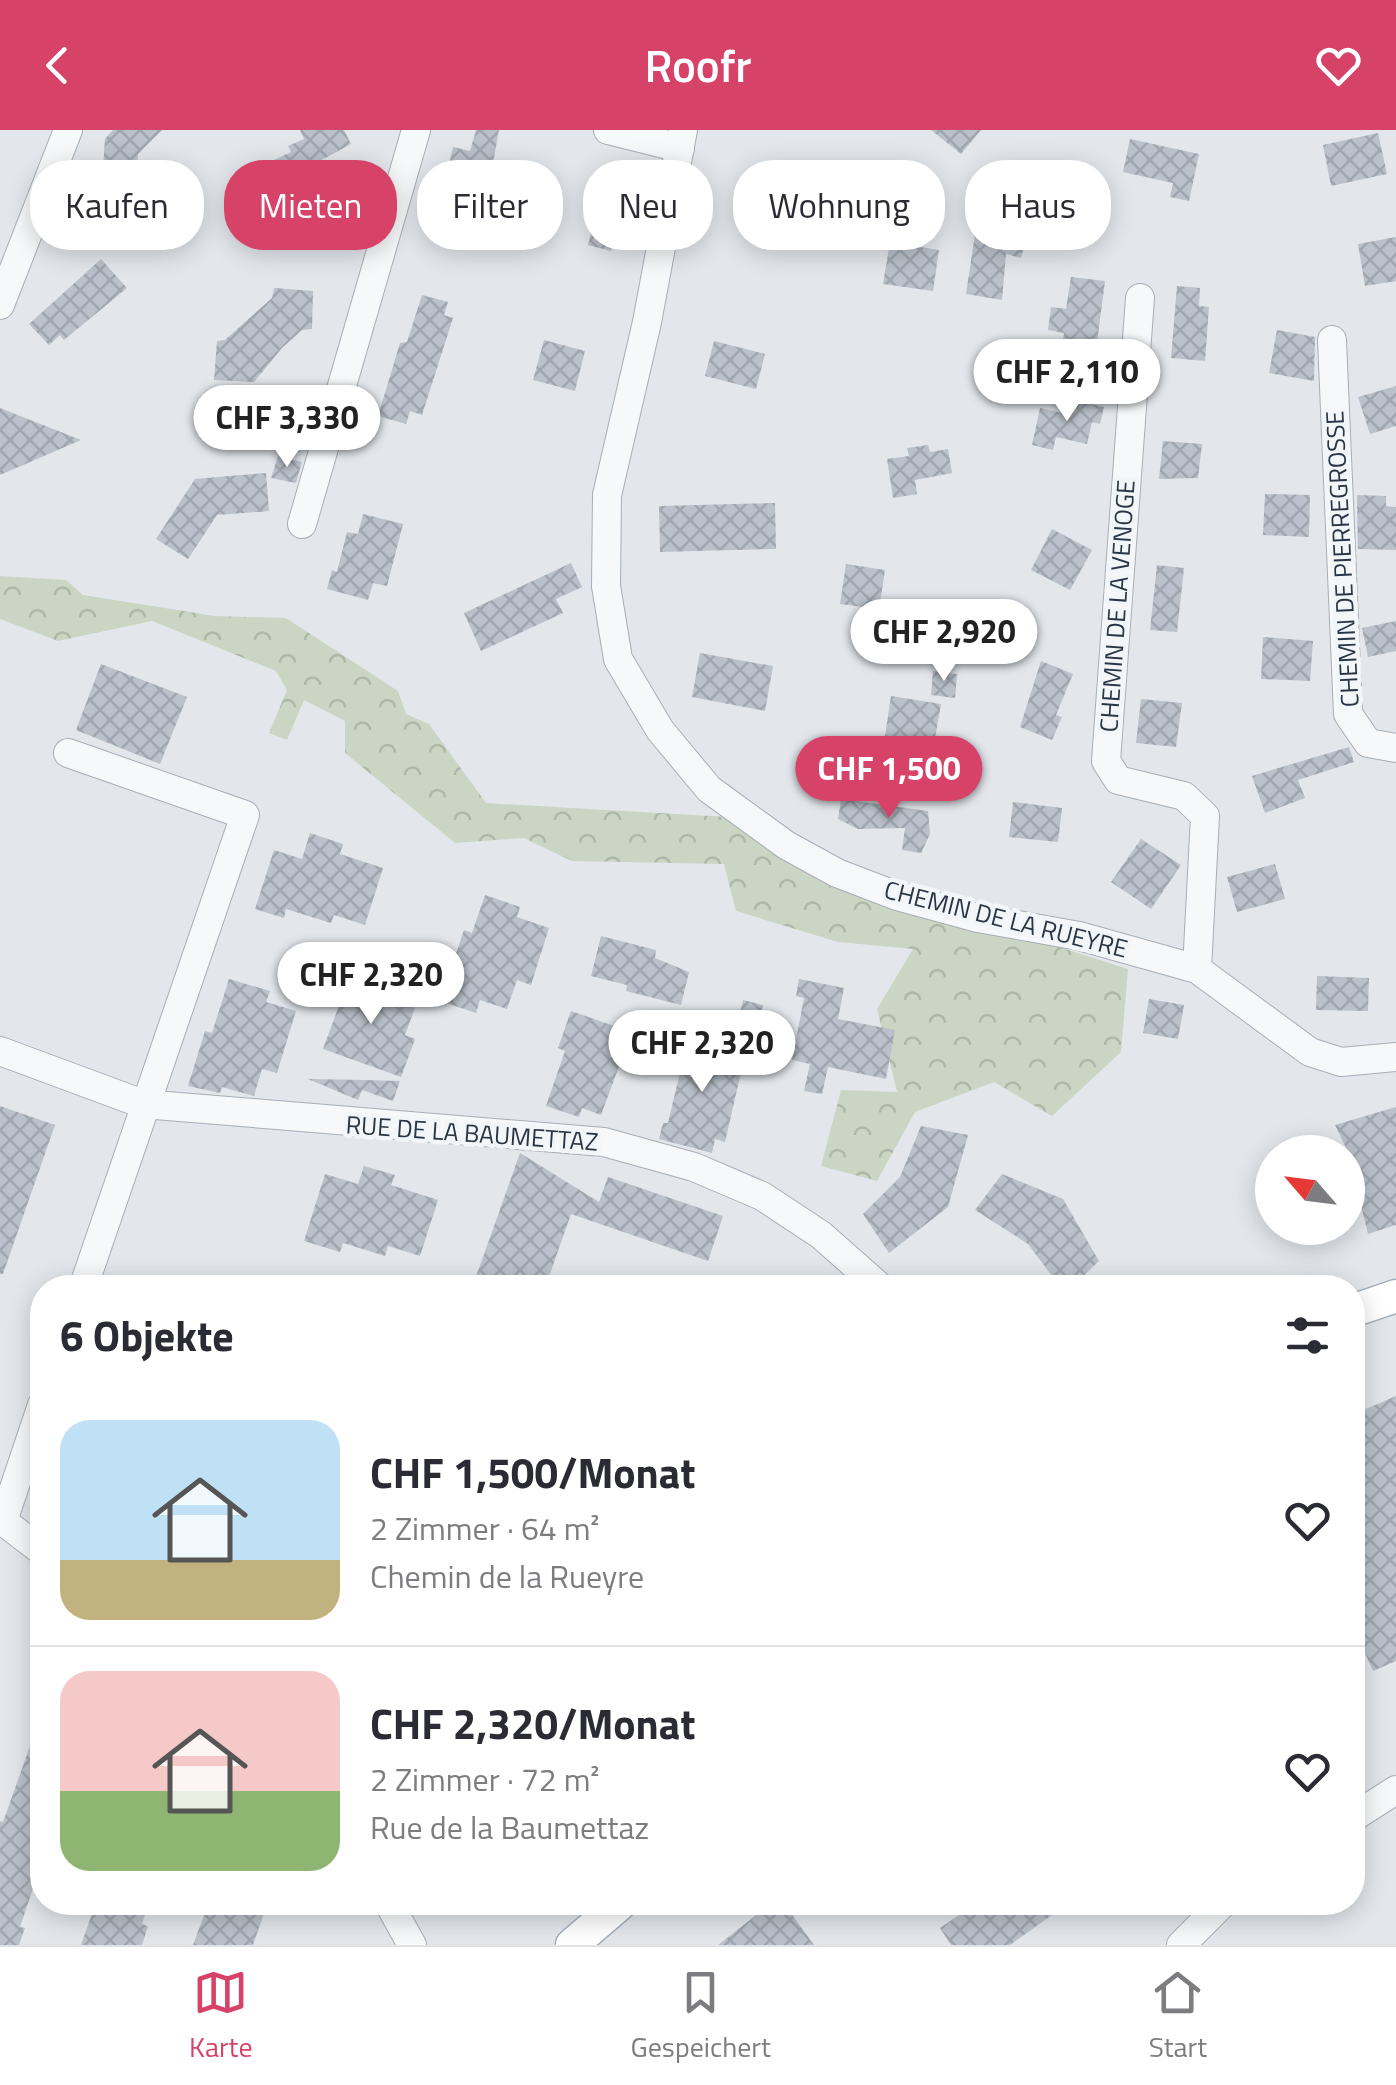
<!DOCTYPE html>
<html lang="de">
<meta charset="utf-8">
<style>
:root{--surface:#fff;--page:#f7f7f7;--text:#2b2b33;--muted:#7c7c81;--line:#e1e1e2;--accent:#d74268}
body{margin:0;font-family:"Titillium Web",sans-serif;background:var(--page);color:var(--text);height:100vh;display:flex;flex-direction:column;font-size:38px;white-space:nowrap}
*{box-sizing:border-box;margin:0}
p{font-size:32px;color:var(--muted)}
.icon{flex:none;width:55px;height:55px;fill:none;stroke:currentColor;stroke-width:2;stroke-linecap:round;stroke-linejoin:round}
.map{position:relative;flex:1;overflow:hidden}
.details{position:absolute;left:30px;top:1145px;width:1335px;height:640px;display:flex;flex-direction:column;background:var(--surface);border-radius:40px;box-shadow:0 5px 25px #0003}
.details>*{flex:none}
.top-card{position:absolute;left:30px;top:30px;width:1338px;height:90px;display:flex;gap:20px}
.needle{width:65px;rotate:298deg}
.controls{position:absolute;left:1255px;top:1005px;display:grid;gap:20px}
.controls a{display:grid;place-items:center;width:110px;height:110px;border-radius:50%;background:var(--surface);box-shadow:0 5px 25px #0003;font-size:50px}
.price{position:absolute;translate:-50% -85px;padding:0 22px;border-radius:35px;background:#fff;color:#222;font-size:32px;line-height:65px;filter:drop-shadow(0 2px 5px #0008)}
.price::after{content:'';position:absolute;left:50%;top:60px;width:30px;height:22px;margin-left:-15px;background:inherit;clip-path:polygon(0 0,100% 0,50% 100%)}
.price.current{background:var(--accent);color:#fff}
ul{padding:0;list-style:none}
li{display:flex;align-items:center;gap:30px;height:250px;padding:0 30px}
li+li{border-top:2px solid var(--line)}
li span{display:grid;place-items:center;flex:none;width:280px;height:200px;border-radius:30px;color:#555}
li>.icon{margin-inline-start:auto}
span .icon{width:120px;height:120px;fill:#fffc;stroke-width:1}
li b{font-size:42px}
h2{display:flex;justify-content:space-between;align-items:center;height:120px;padding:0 30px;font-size:42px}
.chip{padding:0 35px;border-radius:40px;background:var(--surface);box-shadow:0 5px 25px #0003;font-size:35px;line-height:90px}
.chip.current{background:var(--accent);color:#fff}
header{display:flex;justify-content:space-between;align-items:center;height:130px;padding:0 30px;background:var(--accent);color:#fff;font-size:45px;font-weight:600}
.tabs{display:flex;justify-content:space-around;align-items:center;height:140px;border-top:2px solid var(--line);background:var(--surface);font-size:28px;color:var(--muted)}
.tabs a{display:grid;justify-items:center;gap:5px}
.tabs .current{color:var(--accent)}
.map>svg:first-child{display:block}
.forest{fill:url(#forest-crowns)}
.building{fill:url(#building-cross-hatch)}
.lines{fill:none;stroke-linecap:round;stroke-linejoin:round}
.minor-casing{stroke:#a7aeb7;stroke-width:30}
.major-casing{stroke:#a1adb8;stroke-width:35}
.minor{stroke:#f6f8fa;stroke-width:28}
.major{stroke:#fff;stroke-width:32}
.labels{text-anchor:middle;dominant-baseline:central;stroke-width:9;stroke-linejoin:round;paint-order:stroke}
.street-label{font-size:25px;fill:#293645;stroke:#f3f6f9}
</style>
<header><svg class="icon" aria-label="back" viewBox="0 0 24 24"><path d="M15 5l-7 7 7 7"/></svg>Roofr<svg class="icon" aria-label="heart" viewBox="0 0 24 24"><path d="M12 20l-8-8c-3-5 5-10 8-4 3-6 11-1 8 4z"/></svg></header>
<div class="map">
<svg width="1396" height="1815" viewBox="0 0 1396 1815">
<defs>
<pattern id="forest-crowns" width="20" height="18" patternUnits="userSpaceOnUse" patternTransform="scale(2.5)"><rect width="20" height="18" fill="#cad6c3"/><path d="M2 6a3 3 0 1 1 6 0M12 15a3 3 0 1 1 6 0" fill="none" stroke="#aeb8a9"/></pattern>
<pattern id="building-cross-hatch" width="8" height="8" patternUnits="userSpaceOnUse" patternTransform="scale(2.5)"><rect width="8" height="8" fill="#bac1ca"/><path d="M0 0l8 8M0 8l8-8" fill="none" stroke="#a0a6af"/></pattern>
</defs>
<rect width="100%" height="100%" fill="#e3e7ec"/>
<polygon class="forest" points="0,446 66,450 83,465 215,486 286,488 398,561 406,584 429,594 486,673 745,688 897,766 1128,839 1121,922 1052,986 994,952 915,982 877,1051 821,1036 841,960 897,962 877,879 913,819 838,812 736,781 724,734 572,731 524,708 455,713 345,623 345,591 304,570 287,610 269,603 287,560 276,541 152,491 58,511 0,489"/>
<g class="building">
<polygon points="113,0 162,0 138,24 137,40 103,38 105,9"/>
<polygon points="300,0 344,0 351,14 307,38 316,58 274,77 257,38 291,22 288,16 304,9"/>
<polygon points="476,0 499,0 486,71 480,70 476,90 444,83 449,63 443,61 453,17 470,21"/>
<polygon points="931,0 981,0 961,24"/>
<polygon points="1378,3 1387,44 1331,56 1323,15"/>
<polygon points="1130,9 1199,24 1189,71 1170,67 1173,53 1123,42"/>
<polygon points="757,68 811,80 803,115 749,103"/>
<polygon points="977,91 1027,105 1021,128 1006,124 1002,170 966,164"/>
<polygon points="594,92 616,98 611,121 588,115"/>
<polygon points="1396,107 1396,151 1365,156 1358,114"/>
<polygon points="890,112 939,120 933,161 883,154"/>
<polygon points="101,129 127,158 64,210 60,205 49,215 29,194"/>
<polygon points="1071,147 1105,151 1097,213 1063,209 1064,203 1048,200 1051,177 1066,179"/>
<polygon points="1177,156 1200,158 1199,176 1209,177 1205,231 1171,228"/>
<polygon points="274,158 313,161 312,199 302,200 282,218 254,252 214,250 217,211 225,210 272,168"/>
<polygon points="422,165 448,172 444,185 453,188 422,285 410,281 406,294 378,286 400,213 407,212"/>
<polygon points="1277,200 1315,207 1314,251 1269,243"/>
<polygon points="544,210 585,221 575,261 533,250"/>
<polygon points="714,211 765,224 756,259 705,246"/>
<polygon points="1396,256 1396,296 1370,304 1358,267"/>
<polygon points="1065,268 1104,277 1100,294 1092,292 1087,314 1056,307 1053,320 1032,315 1040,278 1062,283"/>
<polygon points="0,278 81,310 0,345"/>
<polygon points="1163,311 1202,314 1198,348 1159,349"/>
<polygon points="928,315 930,322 948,319 952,343 915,350 917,364 893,368 887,329 909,326 907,318"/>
<polygon points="278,326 302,332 296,353 271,348"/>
<polygon points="266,343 269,381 217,385 188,429 156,409 195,349"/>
<polygon points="1265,364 1310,365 1309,407 1263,405"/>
<polygon points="1357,365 1386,366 1386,376 1396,377 1396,420 1358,419"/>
<polygon points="775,373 776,419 660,422 659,376"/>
<polygon points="363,384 403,394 387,456 373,453 368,470 327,459 332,440 337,442 347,402 358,404"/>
<polygon points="1052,399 1092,420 1070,460 1031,440"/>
<polygon points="571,433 582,457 556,469 563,483 481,521 464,483"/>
<polygon points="846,434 885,440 879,479 840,474"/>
<polygon points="1157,435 1184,438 1177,502 1150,500"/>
<polygon points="1396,491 1396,521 1368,527 1362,498"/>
<polygon points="1263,507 1313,511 1310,551 1261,549"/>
<polygon points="700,523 773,536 765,581 692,567"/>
<polygon points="1041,531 1073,544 1056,585 1062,587 1052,610 1020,597"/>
<polygon points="101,534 187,567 160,634 76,600"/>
<polygon points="933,541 957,544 955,568 931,565"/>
<polygon points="891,566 941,574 934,614 885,606"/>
<polygon points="1141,569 1182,573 1176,617 1136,613"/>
<polygon points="1349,617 1354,632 1298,650 1305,668 1265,683 1252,646"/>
<polygon points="841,669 928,681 930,704 921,723 902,720 905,698 858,699 838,689"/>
<polygon points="1013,672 1062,678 1058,712 1009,707"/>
<polygon points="310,703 343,714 340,724 383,738 365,795 334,785 331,793 286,779 284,788 255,779 274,720 302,729"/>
<polygon points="1141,709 1181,735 1151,779 1111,752"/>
<polygon points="1275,734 1285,769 1237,782 1227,747"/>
<polygon points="485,765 520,777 517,787 549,798 531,855 517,850 507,879 480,870 476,883 440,871 464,800 472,803"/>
<polygon points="601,806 656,820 655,828 689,842 681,875 626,861 627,855 591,846"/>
<polygon points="351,843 388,856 384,867 415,878 405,905 415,909 401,947 323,919"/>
<polygon points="1317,846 1369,848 1368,881 1316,880"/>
<polygon points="229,849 270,861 266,872 296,881 277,943 262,939 254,966 222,957 220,963 188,956 205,901 212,903"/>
<polygon points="799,849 844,858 838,889 895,900 886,949 828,937 822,964 804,961 810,934 792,930 804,868 796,866"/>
<polygon points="1149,869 1184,875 1178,909 1143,903"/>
<polygon points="743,870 763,875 754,915 734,912"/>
<polygon points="571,881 620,898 610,927 621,931 601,985 582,978 579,987 546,976 565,921 558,918"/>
<polygon points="674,909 745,925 725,1012 715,1009 712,1023 659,1009 663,993 668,993 681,938 668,935"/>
<polygon points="308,949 365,950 400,951 393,971 362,960 358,970"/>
<polygon points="0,976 55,995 3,1144 0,1144"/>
<polygon points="1396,977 1396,1095 1368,1104 1348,1022 1335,995"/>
<polygon points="921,996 968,1005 948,1077 889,1123 863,1084 900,1047"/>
<polygon points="520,1023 599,1072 608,1047 723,1086 708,1131 571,1084 545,1158 472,1158"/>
<polygon points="364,1036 395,1045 391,1055 438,1070 420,1126 388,1116 385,1126 343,1113 340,1122 304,1111 325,1044 358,1054"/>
<polygon points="1002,1044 1063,1069 1099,1131 1071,1158 1061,1158 1028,1114 975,1080"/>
<polygon points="1396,1266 1396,1531 1373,1541 1352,1494 1352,1285"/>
<polygon points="40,1588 42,1732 20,1797 25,1798 19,1815 0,1815 0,1691 3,1692"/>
<polygon points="96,1772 149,1772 142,1794 148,1796 142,1815 81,1815"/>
<polygon points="209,1772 268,1772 253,1815 193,1815"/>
<polygon points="773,1772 783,1772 814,1815 718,1815"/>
<polygon points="978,1772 1070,1772 1010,1815 951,1815 940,1798"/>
</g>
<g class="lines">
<g class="minor-casing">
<g id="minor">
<polyline points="608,0 680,18"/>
<polyline points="683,0 647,192 607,365 606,456 618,529 660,600 709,659 786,715 837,743 897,766 978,788 1079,806 1197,839 1310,922 1341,932 1396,927"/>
<polyline points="1140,168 1106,631 1118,650 1184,666 1205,686 1197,839"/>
<polyline points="0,175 68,0"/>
<polyline points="1332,210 1348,584 1368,613 1396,618"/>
<polyline points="302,394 416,0"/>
<polyline points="68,623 245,685 83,1158"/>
<polyline points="0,921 143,974 604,1012 694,1037 762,1066 821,1105 881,1158"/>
<polyline points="0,1389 42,1421"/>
<polyline points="3,1391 42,1275"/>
<polyline points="1352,1688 1396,1660"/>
<polyline points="388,1772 412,1815"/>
<polyline points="1181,1815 1224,1772"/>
</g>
</g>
<g class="major-casing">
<g id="major">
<polyline points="1352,1181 1396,1166"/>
<polyline points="572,1815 622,1772"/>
</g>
</g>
<use href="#minor" class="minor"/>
<use href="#major" class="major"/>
</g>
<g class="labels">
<g class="street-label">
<text transform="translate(1342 429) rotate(-93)">CHEMIN DE PIERREGROSSE</text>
<text transform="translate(1117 476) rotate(-86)">CHEMIN DE LA VENOGE</text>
<text transform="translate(1006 789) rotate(14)">CHEMIN DE LA RUEYRE</text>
<text transform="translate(472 1003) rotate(4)">RUE DE LA BAUMETTAZ</text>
</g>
</g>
</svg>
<div class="controls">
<a><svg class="needle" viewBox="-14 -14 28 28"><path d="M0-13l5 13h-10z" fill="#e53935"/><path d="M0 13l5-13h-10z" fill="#7c7c81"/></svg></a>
</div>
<b class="price" style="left:1067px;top:294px">CHF 2,110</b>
<b class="price" style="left:287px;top:340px">CHF 3,330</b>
<b class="price" style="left:944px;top:554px">CHF 2,920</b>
<b class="price current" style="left:889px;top:691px">CHF 1,500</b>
<b class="price" style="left:371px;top:897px">CHF 2,320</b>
<b class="price" style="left:702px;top:965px">CHF 2,320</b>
<div class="top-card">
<a class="chip">Kaufen</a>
<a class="chip current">Mieten</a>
<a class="chip">Filter</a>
<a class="chip">Neu</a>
<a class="chip">Wohnung</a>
<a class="chip">Haus</a>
</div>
<section class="details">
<h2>6 Objekte<svg class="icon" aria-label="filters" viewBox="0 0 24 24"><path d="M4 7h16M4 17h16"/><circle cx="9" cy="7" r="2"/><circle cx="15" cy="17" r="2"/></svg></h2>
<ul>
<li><span style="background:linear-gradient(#bfe0f5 70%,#c2b280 0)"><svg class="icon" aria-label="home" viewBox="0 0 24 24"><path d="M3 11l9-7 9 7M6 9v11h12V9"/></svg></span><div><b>CHF 1,500/Monat</b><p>2 Zimmer · 64 m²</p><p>Chemin de la Rueyre</p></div><svg class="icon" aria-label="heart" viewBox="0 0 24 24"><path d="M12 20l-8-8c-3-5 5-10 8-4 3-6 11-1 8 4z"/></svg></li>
<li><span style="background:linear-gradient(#f6c9c9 60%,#8fb573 0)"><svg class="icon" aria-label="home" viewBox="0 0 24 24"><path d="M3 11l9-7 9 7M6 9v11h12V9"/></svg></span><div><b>CHF 2,320/Monat</b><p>2 Zimmer · 72 m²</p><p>Rue de la Baumettaz</p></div><svg class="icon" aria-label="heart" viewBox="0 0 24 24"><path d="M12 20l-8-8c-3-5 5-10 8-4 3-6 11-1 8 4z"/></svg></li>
</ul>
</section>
</div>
<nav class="tabs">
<a class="current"><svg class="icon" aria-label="map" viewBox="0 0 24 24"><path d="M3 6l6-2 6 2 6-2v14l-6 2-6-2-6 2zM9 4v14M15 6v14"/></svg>Karte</a>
<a><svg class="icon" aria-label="saved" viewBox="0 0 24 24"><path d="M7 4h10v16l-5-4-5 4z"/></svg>Gespeichert</a>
<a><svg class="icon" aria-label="home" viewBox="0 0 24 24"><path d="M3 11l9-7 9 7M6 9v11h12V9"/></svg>Start</a>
</nav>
